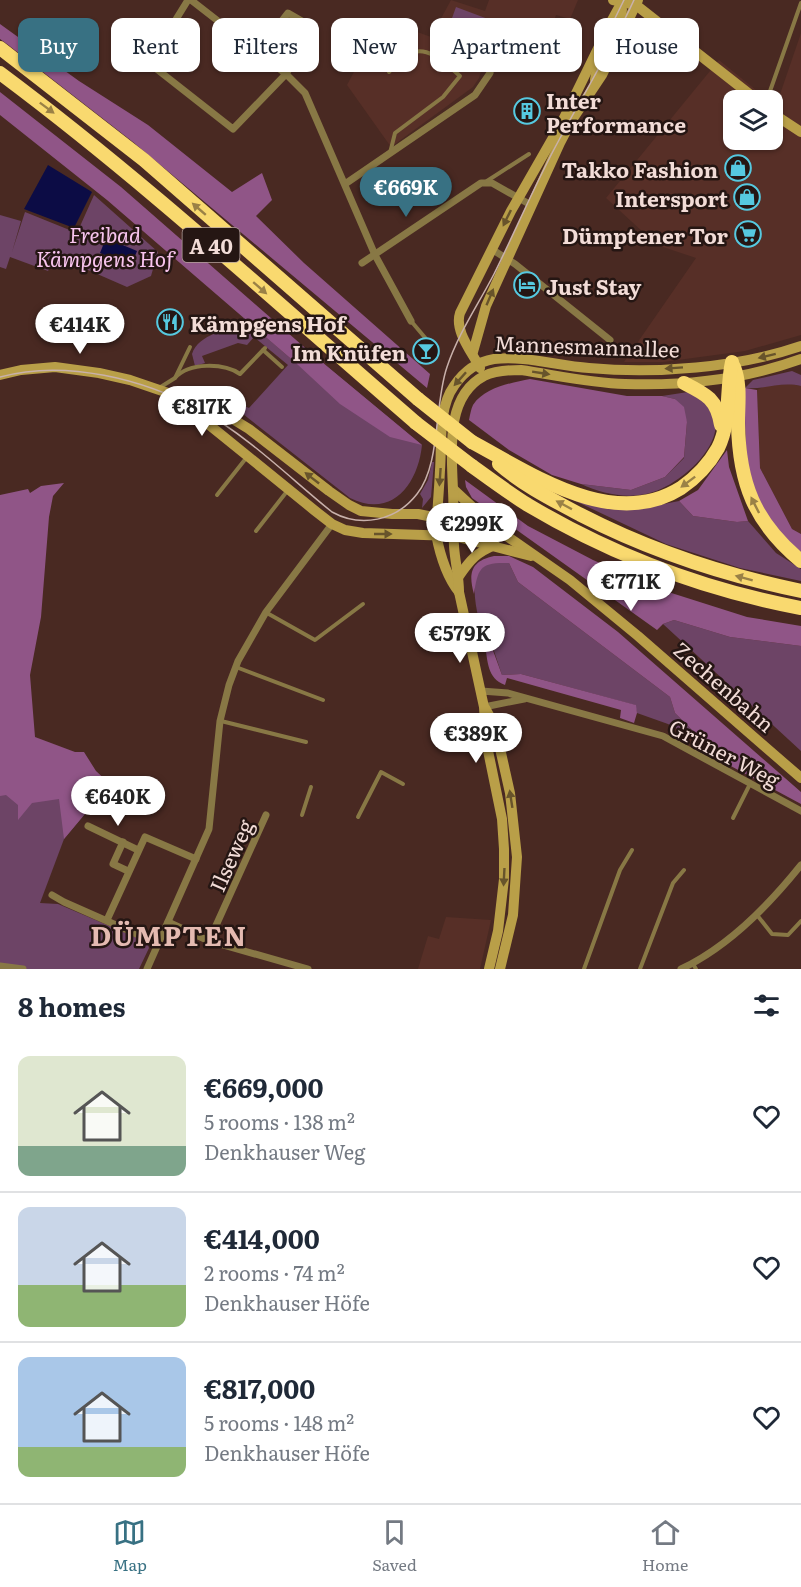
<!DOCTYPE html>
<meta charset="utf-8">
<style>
:root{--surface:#fff;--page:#f6f6f7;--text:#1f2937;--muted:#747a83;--line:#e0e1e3;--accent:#387183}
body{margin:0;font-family:Literata,serif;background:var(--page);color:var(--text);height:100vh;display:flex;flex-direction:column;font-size:22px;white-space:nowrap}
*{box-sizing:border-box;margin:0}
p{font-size:20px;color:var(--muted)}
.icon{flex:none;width:33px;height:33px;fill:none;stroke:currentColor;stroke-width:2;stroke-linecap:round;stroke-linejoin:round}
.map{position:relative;height:969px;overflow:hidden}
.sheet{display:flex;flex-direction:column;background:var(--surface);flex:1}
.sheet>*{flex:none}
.top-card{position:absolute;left:18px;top:18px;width:765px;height:54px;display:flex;gap:12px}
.tools{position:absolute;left:723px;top:90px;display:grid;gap:12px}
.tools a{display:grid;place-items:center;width:60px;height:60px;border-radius:12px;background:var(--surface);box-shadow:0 2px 4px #0004;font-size:30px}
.price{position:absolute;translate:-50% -51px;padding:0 14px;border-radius:21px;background:#fff;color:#222;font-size:20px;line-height:39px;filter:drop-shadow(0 2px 3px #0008)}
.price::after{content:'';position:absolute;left:50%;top:36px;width:18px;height:14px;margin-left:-9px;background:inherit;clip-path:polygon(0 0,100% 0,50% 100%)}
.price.active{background:var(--accent);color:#fff}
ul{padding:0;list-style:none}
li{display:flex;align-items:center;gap:18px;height:150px;padding:0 18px}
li+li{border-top:2px solid var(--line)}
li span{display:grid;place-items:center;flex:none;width:168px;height:120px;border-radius:12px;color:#555}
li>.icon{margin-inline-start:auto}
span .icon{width:72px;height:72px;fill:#fffc;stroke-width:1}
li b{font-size:26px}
h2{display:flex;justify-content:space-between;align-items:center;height:72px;padding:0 18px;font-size:26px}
.pill{padding:0 21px;border-radius:12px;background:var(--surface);box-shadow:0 2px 4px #0004;font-size:21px;line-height:54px}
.pill.active{background:var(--accent);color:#fff}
.tab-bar{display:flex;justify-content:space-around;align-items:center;height:84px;border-top:2px solid var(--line);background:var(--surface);font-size:16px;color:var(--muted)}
.tab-bar a{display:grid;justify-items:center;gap:3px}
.tab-bar .active{color:var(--accent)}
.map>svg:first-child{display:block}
.built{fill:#572f27}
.green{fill:#6d4466}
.forest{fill:#905587}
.water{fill:#0c0c45}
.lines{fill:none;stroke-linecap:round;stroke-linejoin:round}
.lane{stroke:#887845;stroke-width:4}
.street{stroke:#887845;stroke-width:7}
.secondary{stroke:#b99f48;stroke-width:10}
.highway{stroke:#f9d96f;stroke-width:14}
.tram{stroke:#c9b1ab;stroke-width:1.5}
.highway-bridge{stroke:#f9d96f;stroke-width:14}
.oneway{fill:#9a8146}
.oneway2{fill:#68542b}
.labels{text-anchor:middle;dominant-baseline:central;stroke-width:5;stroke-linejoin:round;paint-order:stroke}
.shield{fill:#251613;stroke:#b4a19c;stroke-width:1.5}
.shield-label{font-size:20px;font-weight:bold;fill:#f2dcd7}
.poi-label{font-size:21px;font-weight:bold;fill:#f2dcd7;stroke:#251613;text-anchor:end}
.park-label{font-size:21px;font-style:italic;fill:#f8c4ee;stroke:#251613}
.street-label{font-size:21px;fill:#f2dcd7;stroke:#251613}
.district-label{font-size:27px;font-weight:bold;letter-spacing:1.5px;fill:#e4bab1;stroke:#251613}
</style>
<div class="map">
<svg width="801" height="969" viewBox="0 0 801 969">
<rect width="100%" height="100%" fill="#492922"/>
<g class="built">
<polygon points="451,0 485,11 489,0 578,0 570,19 556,15 553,24 546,21 523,67 497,57 484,62 479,78 473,87 391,147 347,85 382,19 431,37"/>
<polygon points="801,33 801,335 745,351 663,362 624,362 696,258 657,245 606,198 719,60 768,100 734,100 734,140 772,140 773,104 776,106"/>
<polygon points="791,384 801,386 801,534 792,529 760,468 757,390 765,386"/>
<polygon points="446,917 491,920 480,969 418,969 428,936 439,939"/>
</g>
<g class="green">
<polygon points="456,7 496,22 486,46 474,42 472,45 447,32"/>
<polygon points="505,42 530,55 523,67 497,57"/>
<polygon points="94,195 158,252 151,276 127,287 56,256 48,271 10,257 6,269 0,267 0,215 21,221 12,252 25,212 77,233"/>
<path d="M244 318 297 364 311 353 422 445C418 484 392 519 350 498L243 414H239L224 405 227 402 235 407 238 403 249 408 288 365 254 337 247 345 238 343 202 356 205 363 195 366 192 354C199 333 228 332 244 318Z"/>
<path d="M792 371 801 375V386C781 381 764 390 745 388L753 380Z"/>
<path d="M688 392C697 397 708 400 713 411 728 444 680 484 653 492 629 500 603 494 581 484L631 490 665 477 684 458 687 422 675 399 662 396Z"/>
<polygon points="432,462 434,462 431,497 422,508 423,499 420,494 428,480"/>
<polygon points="567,497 654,506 679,501 693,516 737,522 748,521 776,553 801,569 801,581 740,568 666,544"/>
<path d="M492 562 509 563 518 582 670 697 675 713 707 745 668 724 637 713 635 705 521 674 502 675 492 645H485C481 626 467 586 480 570 483 566 488 564 492 562Z"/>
<polygon points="674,620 730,637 801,646 801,751 663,624"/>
<polygon points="0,774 110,784 64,839 40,903 58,904 147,942 149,948 139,969 0,969"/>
</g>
<g class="forest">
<polygon points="0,24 79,81 148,125 232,192 262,173 272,200 256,216 304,263 430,374 427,388 133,142 7,44 0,39"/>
<polygon points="0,92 121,187 311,353 422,445 390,437 340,404 297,364 107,200 0,115"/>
<path d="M530 379 627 396H662L675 399 684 407 687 422 684 457 665 477 631 490 581 484 552 475 509 450 469 420C470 415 471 409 473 405 485 387 511 383 530 379Z"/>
<path d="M745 388 757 390 760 468 792 529 801 534V552C742 503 745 458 745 388Z"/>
<polygon points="727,450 729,467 748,521 737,522 693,516 679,501 698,490"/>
<polygon points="465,480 528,526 593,560 662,590 747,617 801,626 801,646 730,637 674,620 663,624 657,630 472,498 466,487"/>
<polygon points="64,483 53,496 49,517 41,617 30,675 35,737 75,752 84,752 96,771 110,784 64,839 59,799 32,803 18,820 18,805 6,795 0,796 0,495 28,489 30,493 41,486"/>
<path d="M494 556H509L533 567 618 632 801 792V804L716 758 718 751 707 745 675 713 670 697 518 582 509 563C480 562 478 568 474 594 468 573 471 561 494 556Z"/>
<path d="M485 645H491L502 675 521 674 636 705 637 713 634 723 620 718 621 710 507 678 505 685C487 678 488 662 485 645Z"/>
</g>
<g class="water">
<polygon points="48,165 92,192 74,228 24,209"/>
<polygon points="106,238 137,251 131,266 100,253"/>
</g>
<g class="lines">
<g class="lane">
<path d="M389 72C395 66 403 57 411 53 429 45 447 65 460 76L443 97 395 133 390 153"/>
<polyline points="763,100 769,94 801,3"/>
<polyline points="487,181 529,154"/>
<polyline points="411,321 427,340"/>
<polyline points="263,350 282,367"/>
<path d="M175 378C189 362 224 363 240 374L265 348"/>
<polyline points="159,388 175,378 190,347"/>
<polyline points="217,495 247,457"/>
<polyline points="256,531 288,490"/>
<polyline points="267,613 315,640 363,604"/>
<polyline points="236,667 323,700"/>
<polyline points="221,721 306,742"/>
<polyline points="302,815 311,787"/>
<polyline points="358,817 381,772 403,784"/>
<polyline points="733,818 750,784"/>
<polyline points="757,915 772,934 788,935 801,921"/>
<polyline points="693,964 696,969"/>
<polyline points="584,969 620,870 632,850"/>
<polyline points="640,969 673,883 684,870"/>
</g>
<g class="street">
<polyline points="188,0 149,63 233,129 286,74 314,28 288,13 258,52"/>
<polyline points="191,0 286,74 305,93 375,255 411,321"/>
<polyline points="345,184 475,95 490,73"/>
<polyline points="493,250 515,264 610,340"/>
<polyline points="362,263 481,183 492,183 531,205"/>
<polyline points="481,691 508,693 663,736 801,811"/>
<polyline points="484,707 524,699"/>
<polyline points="88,826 138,850"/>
<polyline points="123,842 113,864 128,871"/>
<polyline points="52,895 64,902 159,944"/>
<polyline points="107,920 145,837 196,859"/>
<polyline points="168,922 209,941 308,969"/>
<polyline points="209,941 266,815"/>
<polyline points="0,966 23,969"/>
<polyline points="147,969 209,829 220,721 229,685 238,661 266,612 332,524"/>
<path d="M681 969C728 947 769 905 801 865"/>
</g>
<g class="secondary">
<polyline points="613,0 636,5 757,100"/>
<path d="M595 80C598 54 620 35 622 9"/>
<polyline points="772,113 801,132"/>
<polyline points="473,352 486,306 560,143 572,120 602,75 638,0"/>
<path d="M480 368C472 352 454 331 460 313L511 211 562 122 611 22 623 0"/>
<polyline points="0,375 21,370 55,367 99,373 130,380 218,410 249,429 329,491 349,505 361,511 392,514 418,514 498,530 570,580 638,636 801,778"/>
<polyline points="176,398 314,510 332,524 345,530 363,533 454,536 531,556"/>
<polyline points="453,489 495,528"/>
<path d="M459 576C471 559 476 553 495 545"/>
<path d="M459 592C446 576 440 555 436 534 437 513 439 492 440 470 442 444 438 408 454 386 464 371 476 362 494 359 524 355 558 366 589 368 656 374 737 368 801 346"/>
<polyline points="485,708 495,726 510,793 517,857 513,915 500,969"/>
<path d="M489 969 498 931 504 879V849L502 819 486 741 484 707 459 592C459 576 455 562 454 546 453 528 454 509 453 491 452 454 444 397 484 376 495 371 509 370 521 370 555 375 590 383 625 384 683 386 746 379 801 359"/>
</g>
<g class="highway">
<polyline points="0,48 144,160 418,399"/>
<path d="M0 73C145 181 279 305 416 423"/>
<path d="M734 367C741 385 738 404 738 423 739 483 754 522 801 561"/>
<path d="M684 383C706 394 717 399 721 425"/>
<path d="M472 442C532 474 613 531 681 488 697 477 709 464 718 448 731 422 726 389 732 362"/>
<path d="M499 464C523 485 553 500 581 515 651 551 724 575 801 591"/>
<path d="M472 466C490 479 509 493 528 505 612 555 705 590 801 608"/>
</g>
<g class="tram">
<polyline points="595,59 624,0"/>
<path d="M0 377C65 359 145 379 202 411 248 436 291 479 332 512 361 528 396 521 417 494 441 464 434 404 447 367 458 334 478 305 494 274 516 230 535 184 559 140 584 93 612 48 634 0"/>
</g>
<g class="highway-bridge">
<polyline points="418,399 472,442"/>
<polyline points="416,423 472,466"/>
</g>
</g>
<defs><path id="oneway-solid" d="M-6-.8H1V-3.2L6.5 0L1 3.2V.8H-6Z" transform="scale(1.5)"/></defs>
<g class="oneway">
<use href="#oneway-solid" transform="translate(47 108) rotate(37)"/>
<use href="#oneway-solid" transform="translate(199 209) rotate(-139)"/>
<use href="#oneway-solid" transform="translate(260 288) rotate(41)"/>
<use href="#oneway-solid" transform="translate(688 482) rotate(143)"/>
<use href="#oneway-solid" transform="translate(564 505) rotate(-152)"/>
<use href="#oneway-solid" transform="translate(755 505) rotate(-117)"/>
<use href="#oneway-solid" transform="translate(744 578) rotate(-165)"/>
</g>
<g class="oneway2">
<use href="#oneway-solid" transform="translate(507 218) rotate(116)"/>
<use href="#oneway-solid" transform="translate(490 297) rotate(-67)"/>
<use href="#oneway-solid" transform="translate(767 356) rotate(166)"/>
<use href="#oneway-solid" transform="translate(674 368) rotate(176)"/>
<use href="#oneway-solid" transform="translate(541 373) rotate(9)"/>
<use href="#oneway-solid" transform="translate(460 379) rotate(132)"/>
<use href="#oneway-solid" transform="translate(440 477) rotate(94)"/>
<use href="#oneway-solid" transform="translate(312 478) rotate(-142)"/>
<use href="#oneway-solid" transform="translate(383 534)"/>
<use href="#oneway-solid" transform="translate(511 799) rotate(-99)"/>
<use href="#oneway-solid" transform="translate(504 877) rotate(93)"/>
</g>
<defs>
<g id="building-ring" transform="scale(1.35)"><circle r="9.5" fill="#251613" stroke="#56c9e0" stroke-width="1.5"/><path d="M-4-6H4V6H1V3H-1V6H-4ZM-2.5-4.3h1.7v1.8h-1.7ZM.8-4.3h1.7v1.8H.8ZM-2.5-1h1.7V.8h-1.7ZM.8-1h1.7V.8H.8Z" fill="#56c9e0"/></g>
<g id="shop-ring" transform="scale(1.35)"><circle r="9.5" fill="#251613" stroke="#56c9e0" stroke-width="1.5"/><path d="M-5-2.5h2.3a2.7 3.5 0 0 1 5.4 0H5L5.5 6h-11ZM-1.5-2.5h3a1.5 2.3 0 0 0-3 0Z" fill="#56c9e0"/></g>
<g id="supermarket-ring" transform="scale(1.35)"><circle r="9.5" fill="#251613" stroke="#56c9e0" stroke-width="1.5"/><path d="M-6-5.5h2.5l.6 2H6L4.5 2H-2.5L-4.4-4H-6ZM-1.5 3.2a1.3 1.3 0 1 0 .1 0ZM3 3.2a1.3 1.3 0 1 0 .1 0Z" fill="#56c9e0"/></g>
<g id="hotel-ring" transform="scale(1.35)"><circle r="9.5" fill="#251613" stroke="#56c9e0" stroke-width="1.5"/><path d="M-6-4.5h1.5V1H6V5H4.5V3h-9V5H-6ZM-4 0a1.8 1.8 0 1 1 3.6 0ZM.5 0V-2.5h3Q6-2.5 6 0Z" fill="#56c9e0"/></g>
<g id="restaurant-ring" transform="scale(1.35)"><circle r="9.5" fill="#251613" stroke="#56c9e0" stroke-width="1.5"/><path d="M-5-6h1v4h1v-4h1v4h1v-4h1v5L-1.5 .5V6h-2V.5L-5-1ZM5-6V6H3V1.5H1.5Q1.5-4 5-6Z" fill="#56c9e0"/></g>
<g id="bar-ring" transform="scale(1.35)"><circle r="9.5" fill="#251613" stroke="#56c9e0" stroke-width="1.5"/><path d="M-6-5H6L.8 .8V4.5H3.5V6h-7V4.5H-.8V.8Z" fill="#56c9e0"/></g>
</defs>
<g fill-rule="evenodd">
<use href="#building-ring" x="527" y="111"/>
<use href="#shop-ring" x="738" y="168"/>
<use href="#shop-ring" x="747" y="197"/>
<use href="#supermarket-ring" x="748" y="234"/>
<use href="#hotel-ring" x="527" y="285"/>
<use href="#restaurant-ring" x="170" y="322"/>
<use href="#bar-ring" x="426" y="351"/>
</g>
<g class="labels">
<rect class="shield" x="182.5" y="228" width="57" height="34" rx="4.5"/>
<g class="shield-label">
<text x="211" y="245">A 40</text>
</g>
<g class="poi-label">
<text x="546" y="99" text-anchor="start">Inter<tspan x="546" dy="24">Performance</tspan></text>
<text x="718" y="168">Takko Fashion</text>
<text x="728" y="197">Intersport</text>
<text x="728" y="234">Dümptener Tor</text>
<text x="546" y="285" text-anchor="start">Just Stay</text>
<text x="190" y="322" text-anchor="start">Kämpgens Hof</text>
<text x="406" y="351">Im Knüfen</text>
</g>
<g class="park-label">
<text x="105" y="233">Freibad<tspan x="105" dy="24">Kämpgens Hof</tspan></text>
</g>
<g class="street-label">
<text transform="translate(587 345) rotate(2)">Mannesmannallee</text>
<text transform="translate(725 686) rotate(41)">Zechenbahn</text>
<text transform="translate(725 752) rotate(28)">Grüner Weg</text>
<text transform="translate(230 855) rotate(-66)">Ilseweg</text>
</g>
<g class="district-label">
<text x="169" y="934">DÜMPTEN</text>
</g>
</g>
</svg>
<div class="tools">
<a><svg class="icon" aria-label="layers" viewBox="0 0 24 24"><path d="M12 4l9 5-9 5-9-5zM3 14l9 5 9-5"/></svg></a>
</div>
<b class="price active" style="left:406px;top:218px">€669K</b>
<b class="price" style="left:80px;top:355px">€414K</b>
<b class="price" style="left:202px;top:437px">€817K</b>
<b class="price" style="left:472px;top:554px">€299K</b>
<b class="price" style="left:631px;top:612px">€771K</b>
<b class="price" style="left:460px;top:664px">€579K</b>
<b class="price" style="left:476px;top:764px">€389K</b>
<b class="price" style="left:118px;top:827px">€640K</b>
<div class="top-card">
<a class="pill active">Buy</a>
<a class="pill">Rent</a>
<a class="pill">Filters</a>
<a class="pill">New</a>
<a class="pill">Apartment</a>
<a class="pill">House</a>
</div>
</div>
<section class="sheet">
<h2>8 homes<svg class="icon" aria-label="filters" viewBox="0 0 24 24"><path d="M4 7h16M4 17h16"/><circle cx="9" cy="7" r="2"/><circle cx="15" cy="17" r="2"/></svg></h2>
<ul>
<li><span style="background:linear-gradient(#dfe7d0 75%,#7fa58c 0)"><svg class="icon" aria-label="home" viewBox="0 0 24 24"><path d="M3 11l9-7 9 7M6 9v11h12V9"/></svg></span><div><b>€669,000</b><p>5 rooms · 138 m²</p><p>Denkhauser Weg</p></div><svg class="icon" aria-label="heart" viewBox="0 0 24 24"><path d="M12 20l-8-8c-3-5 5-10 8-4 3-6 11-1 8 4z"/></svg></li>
<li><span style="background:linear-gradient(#c9d6e8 65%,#8fb573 0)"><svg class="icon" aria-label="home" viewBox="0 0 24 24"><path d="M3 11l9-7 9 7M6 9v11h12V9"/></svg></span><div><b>€414,000</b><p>2 rooms · 74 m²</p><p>Denkhauser Höfe</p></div><svg class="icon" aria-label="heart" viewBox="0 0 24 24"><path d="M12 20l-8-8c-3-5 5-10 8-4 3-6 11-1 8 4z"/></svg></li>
<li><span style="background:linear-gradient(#a9c7e8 75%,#8fb573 0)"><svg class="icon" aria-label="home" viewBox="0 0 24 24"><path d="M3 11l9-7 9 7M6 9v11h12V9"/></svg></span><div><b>€817,000</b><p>5 rooms · 148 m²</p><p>Denkhauser Höfe</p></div><svg class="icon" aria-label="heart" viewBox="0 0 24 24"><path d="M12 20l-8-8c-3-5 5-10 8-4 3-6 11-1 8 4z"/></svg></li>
</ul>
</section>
<nav class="tab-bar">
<a class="active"><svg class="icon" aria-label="map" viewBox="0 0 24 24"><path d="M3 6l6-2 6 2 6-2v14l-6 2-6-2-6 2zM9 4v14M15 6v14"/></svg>Map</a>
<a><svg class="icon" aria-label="saved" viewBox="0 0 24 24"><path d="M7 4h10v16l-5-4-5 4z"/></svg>Saved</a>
<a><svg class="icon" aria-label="home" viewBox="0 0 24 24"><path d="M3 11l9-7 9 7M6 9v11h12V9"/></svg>Home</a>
</nav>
